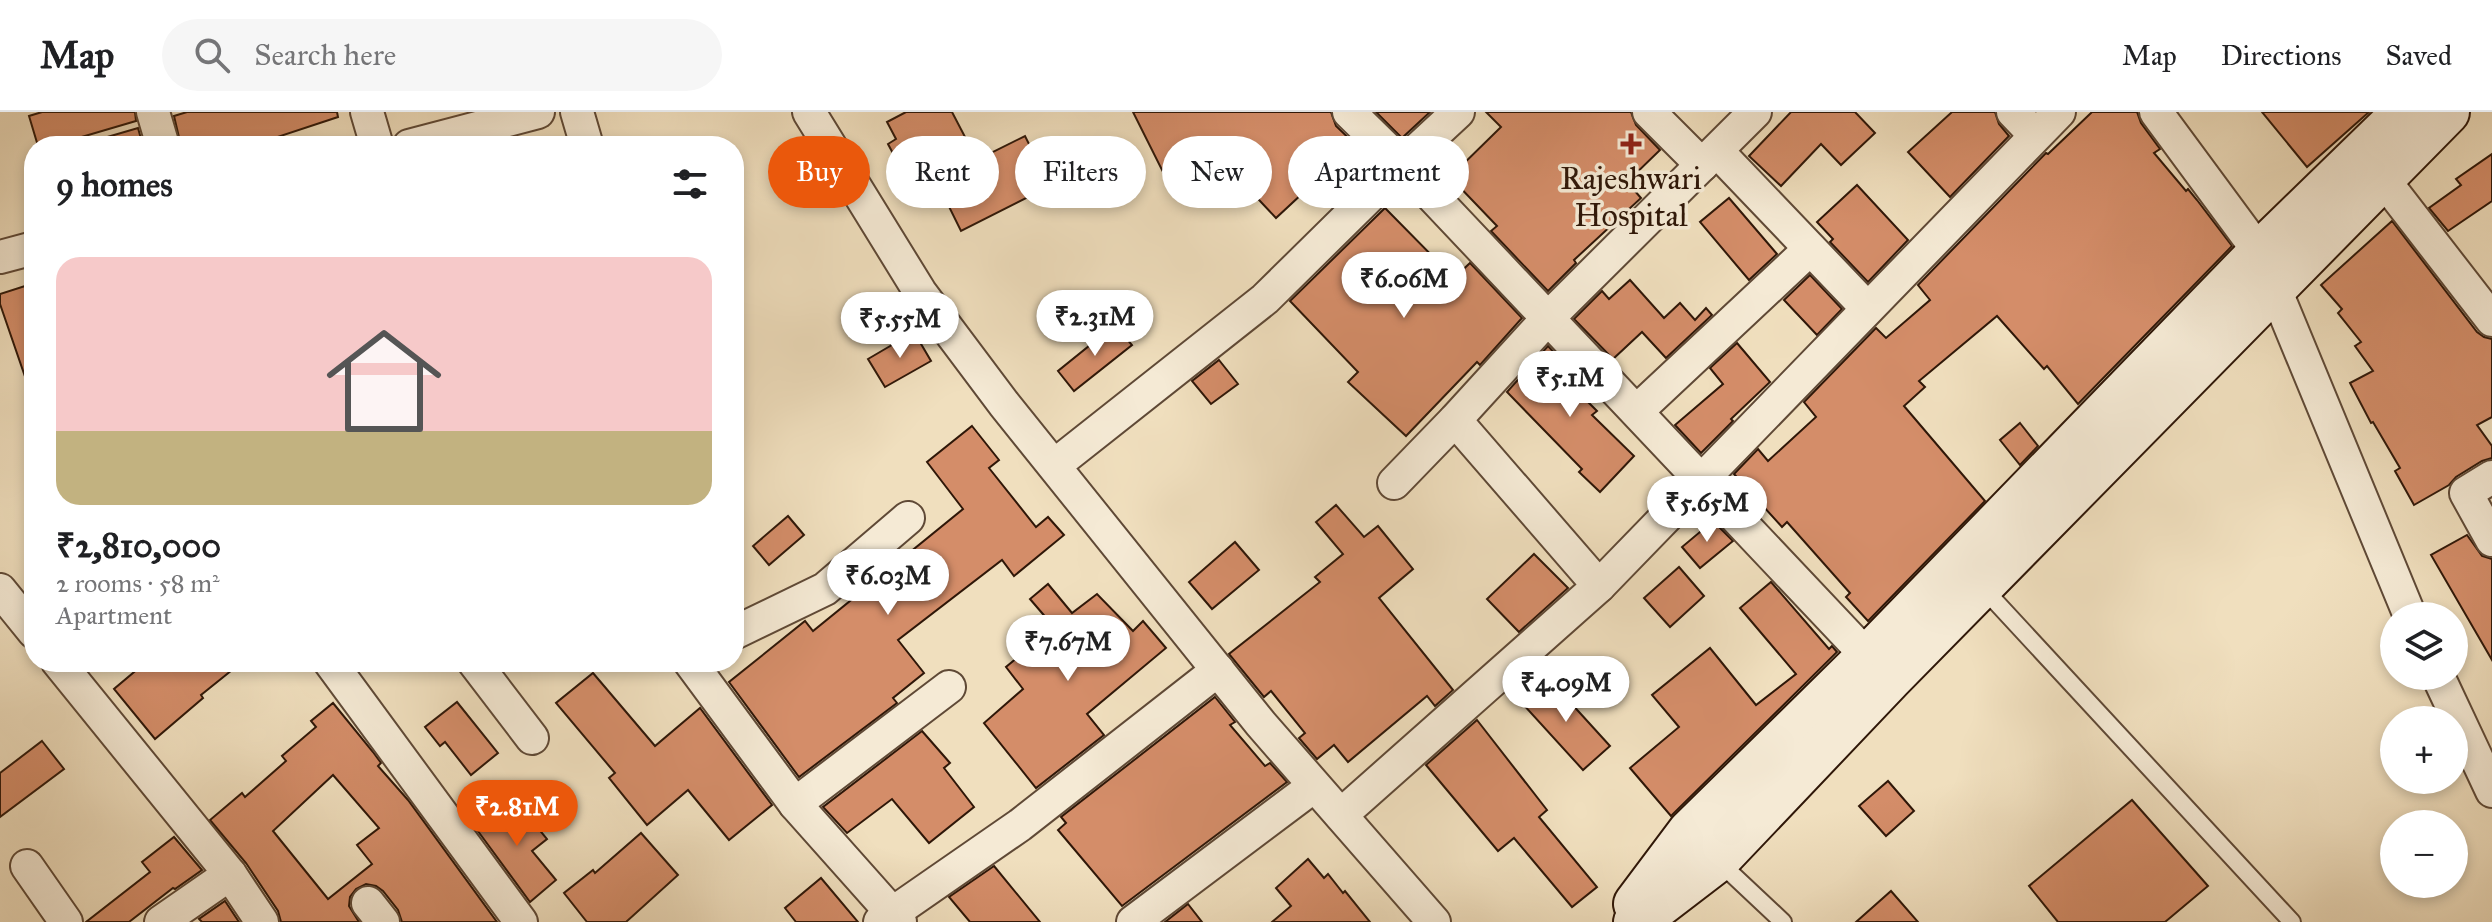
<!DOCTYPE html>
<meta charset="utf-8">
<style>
:root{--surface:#fff;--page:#f6f6f6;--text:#202124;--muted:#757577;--line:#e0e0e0;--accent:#ea580c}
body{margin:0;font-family:"IM FELL Great Primer",serif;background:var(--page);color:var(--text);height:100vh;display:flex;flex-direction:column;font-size:30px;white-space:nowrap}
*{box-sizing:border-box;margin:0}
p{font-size:26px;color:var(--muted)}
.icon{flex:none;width:44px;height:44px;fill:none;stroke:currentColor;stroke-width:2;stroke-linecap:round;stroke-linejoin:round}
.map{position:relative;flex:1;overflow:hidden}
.side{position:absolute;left:24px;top:24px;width:720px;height:536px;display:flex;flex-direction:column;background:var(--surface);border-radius:32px;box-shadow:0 4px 12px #0003}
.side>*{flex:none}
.top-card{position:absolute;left:768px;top:24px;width:760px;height:72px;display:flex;gap:16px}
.fabs{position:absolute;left:2380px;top:490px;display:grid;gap:16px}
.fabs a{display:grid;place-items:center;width:88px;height:88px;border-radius:50%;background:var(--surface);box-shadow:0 4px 12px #0003;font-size:40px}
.price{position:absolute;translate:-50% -68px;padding:0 18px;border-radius:28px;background:#fff;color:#222;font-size:26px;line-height:52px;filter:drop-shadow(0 2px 4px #0008)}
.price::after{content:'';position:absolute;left:50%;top:48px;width:24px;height:18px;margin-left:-12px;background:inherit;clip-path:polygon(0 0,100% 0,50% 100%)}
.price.current{background:var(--accent);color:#fff}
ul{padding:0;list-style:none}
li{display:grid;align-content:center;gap:16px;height:424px;padding:0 32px}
li span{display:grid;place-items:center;height:248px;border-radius:24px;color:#555}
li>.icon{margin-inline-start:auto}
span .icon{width:144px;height:144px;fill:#fffc;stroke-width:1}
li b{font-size:34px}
h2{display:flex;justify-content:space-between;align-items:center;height:96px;padding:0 32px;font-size:34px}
.pill{padding:0 28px;border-radius:36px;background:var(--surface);box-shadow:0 4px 12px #0003;font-size:28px;line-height:72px}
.pill.current{background:var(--accent);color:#fff}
header{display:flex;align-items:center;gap:48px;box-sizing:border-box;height:112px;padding:0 40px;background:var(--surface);border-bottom:2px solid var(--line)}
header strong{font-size:38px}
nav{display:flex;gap:44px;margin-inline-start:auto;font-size:28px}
.search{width:560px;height:72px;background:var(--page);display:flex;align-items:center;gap:20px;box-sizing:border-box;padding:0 28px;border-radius:44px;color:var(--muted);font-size:30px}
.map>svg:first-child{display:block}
.building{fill:#d48d69;stroke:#2f1708;stroke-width:2;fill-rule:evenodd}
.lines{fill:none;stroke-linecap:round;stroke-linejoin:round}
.lane-casing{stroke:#5f4936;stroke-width:20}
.street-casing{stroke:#5f4936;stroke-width:36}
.secondary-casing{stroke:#2f1708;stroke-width:48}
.lane{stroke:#f5ead5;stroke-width:16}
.street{stroke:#f5ead5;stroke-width:32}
.secondary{stroke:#f5ead5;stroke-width:44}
.poi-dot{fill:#8f2418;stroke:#f5ead5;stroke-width:3}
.labels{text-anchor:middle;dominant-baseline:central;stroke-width:7;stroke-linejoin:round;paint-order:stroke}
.poi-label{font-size:32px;fill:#2f1708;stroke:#f5ead5}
</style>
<header>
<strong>Map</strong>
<div class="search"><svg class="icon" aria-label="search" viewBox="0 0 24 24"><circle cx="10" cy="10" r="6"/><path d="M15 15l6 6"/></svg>Search here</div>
<nav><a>Map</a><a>Directions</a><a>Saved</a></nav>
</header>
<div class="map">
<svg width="2492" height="810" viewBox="0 0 2492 810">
<rect width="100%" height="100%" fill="#f0dfbe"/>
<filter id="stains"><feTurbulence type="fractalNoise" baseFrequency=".0025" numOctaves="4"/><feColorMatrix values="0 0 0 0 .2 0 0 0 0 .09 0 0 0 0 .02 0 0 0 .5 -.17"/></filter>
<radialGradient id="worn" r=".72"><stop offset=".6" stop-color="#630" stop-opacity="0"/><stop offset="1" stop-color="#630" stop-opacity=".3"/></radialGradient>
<g class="building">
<polygon points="42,0 135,0 136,9 51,34 38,34 29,4"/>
<polygon points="187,0 337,0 338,5 250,34 181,34 174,4"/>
<polygon points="906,0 952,0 977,48 1025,24 1050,74 961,119 927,50 904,62 888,32 896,27 887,10"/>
<polygon points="1133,0 1331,0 1336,14 1361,38 1328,78 1318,67 1276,106 1214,40 1166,66"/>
<polygon points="1376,0 1430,0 1402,26"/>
<polygon points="1486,0 1631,0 1636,13 1660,38 1627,70 1641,86 1574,148 1576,151 1548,179 1491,119 1497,114 1450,65 1501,15"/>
<polygon points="1791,0 1855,0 1875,21 1841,53 1821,32 1781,74 1749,44"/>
<polygon points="1952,0 1995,0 1999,12 2009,24 1950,85 1908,40"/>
<polygon points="2092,0 2137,0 2141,11 2160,37 2154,41 2186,79 2188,77 2197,88 2232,134 2078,292 2047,254 2044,257 1997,204 1919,269 1925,275 1904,294 1985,389 1868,509 1846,485 1850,481 1787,410 1782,415 1734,362 1758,337 1768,349 1816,305 1804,290 1876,216 1886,226 1930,188 1918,173 2046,41 2048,42"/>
<polygon points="2262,0 2369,0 2307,55"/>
<polygon points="138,16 143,34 98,34 97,28"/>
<polygon points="2492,42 2492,89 2448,119 2429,96 2461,73 2456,67"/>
<polygon points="1857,73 1908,128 1868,170 1830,130 1833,127 1817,110"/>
<polygon points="1729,86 1777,142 1749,168 1700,110"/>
<polygon points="1385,96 1454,166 1470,151 1522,206 1480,253 1477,250 1406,324 1348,270 1358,260 1290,189"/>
<polygon points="2392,109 2477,220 2484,225 2492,227 2492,305 2477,313 2492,334 2492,346 2482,349 2456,365 2449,373 2414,393 2395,359 2400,356 2373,310 2371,311 2350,271 2373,259 2355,234 2361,230 2338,201 2342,197 2321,173"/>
<polygon points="1810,163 1842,197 1817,223 1784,188"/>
<polygon points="1630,168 1664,206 1680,191 1695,208 1706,196 1712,203 1666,246 1642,220 1613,247 1574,207 1602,179 1609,187"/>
<polygon points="25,174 34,201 34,278 30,279 0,192 0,182"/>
<polygon points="1115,213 1132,233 1074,279 1058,259"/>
<polygon points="914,220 931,249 885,275 868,247"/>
<polygon points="1737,231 1770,270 1731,307 1733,309 1701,341 1675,313 1723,272 1710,256"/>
<polygon points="1548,234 1584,273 1577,279 1597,299 1592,303 1634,344 1600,380 1579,360 1582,357 1507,280"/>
<polygon points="1219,248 1238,272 1211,292 1192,269"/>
<polygon points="2020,311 2038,334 2020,353 2000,328"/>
<polygon points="972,314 999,348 989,356 1036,415 1048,405 1064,423 1014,464 1002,448 898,528 924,561 893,586 897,591 799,665 729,570 805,509 813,519 963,397 927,350"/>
<polygon points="1336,393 1364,425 1378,414 1413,457 1379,486 1453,578 1435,594 1427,584 1348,650 1334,633 1317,647 1299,626 1305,621 1271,579 1264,585 1229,542 1320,470 1315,465 1343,442 1316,410"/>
<polygon points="788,404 804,423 769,453 753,434"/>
<polygon points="1713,409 1733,429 1700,456 1682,435"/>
<polygon points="2467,423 2482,444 2492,447 2492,548 2431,443"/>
<polygon points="1235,430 1259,458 1212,497 1189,470"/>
<polygon points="1534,442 1568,476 1519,520 1487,487"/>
<polygon points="1679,455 1704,484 1670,515 1644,486"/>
<polygon points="1771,470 1829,537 1832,534 1837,540 1671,704 1630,656 1679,615 1652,583 1710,536 1756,593 1796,562 1740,496"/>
<polygon points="1048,472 1072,501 1097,482 1133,519 1143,509 1166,536 1087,602 1104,623 1036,676 984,611 1023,577 1006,555 1054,515 1030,487"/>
<polygon points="146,550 242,550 201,583 203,586 155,627 114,577"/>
<polygon points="593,561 655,634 700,596 772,693 729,728 688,678 647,713 609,666 615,661 556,591"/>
<polygon points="1549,567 1610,634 1583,658 1522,591"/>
<polygon points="1215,585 1235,610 1230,613 1265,654 1270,651 1287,670 1122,794 1058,718 1066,711 1061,705"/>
<polygon points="457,590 498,641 471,663 445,630 440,634 425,615"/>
<path d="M333 591 373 640 381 651 378 654 408 688 497 810H402L398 798 383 779 376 774 366 772 356 777 350 785 349 794 359 810H281L278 799 246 751 210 708 242 681 245 685 286 649 282 644 316 615 311 609ZM333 663 379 716 357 733 372 752 328 787 273 719Z"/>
<polygon points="1477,608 1547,698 1539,705 1597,775 1572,795 1514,726 1498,739 1426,653"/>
<polygon points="922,619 950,651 944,656 974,695 929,731 892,687 847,721 823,695"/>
<polygon points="42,629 64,657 0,705 0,661"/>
<polygon points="1888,669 1914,699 1886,724 1859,694"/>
<polygon points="515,688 547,727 532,739 556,768 530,790 472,711 480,704 485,711"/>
<polygon points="2132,688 2208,774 2165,810 2058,810 2029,774"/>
<polygon points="641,721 678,763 626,810 587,810 564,781 593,758 595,761"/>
<polygon points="174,725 202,758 175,777 173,776 129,810 86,810 150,760 142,750"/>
<polygon points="1308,747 1324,766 1328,762 1343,781 1345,779 1370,810 1272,810 1291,794 1276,776"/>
<polygon points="994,754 1040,810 970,810 949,785"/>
<polygon points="821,766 858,810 796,810 785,796"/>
<polygon points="1891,779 1918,810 1856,810"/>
<polygon points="225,789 239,810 202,810 199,807"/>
<polygon points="1188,792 1202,810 1165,810"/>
</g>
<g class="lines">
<g class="lane-casing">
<g id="lane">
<polyline points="1983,476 2292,810"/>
<polyline points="1717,748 1783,810"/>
</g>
</g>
<g class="street-casing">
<g id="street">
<polyline points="153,0 163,34"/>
<polyline points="367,0 377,34"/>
<polyline points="577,0 587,34"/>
<polyline points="809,0 920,180 1004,292 1261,612 1434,810"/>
<polyline points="1458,0 1402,52 1868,545"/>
<polyline points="1649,0 1702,53"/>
<polyline points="2013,0 2035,23"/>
<polyline points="2156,0 2260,141 2410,504"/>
<polyline points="409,34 538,0"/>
<polyline points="1717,39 1867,196"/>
<polyline points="2383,67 2492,208"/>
<polyline points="0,145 34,136"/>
<polyline points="1637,299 1810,137"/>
<polyline points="1455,308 1599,474"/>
<polyline points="1055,353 1265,187 1402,52 1349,0"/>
<polyline points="2492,365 2466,381 2492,428"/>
<polyline points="1394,371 1455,308 1549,205 1755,0"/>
<polyline points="0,478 34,520"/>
<polyline points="734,521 825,477 908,406"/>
<polyline points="58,550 230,762 262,810"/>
<polyline points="330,550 521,810"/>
<polyline points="474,550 532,626"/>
<polyline points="690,550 795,692 900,810"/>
<polyline points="2438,564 2492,679"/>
<polyline points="795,692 949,575"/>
<polyline points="1341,703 1599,474 2059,0"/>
<polyline points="27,754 66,810"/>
<polyline points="368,791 383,810"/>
<polyline points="161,810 230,762"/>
<polyline points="880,810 1020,713 1218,558"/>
<polyline points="1133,810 1314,674"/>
</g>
</g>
<g class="secondary-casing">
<g id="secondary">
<polyline points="1636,792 1690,720 1868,545 2260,141 2405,0"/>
<polyline points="1636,810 1717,748 1890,566 2447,0"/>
</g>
</g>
<use href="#lane" class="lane"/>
<use href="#street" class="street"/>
<use href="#secondary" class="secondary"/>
</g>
<path class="poi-dot" d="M1627 20h8v8h8v8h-8v8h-8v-8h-8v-8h8z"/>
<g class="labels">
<g class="poi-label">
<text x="1631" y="66">Rajeshwari<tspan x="1631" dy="37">Hospital</tspan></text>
</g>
</g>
<rect width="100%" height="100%" filter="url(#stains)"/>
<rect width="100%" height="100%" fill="url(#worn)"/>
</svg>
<div class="fabs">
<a><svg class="icon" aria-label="layers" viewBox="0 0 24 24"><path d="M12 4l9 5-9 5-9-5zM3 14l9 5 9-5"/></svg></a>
<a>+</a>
<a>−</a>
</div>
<b class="price" style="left:1404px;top:208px">₹6.06M</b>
<b class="price" style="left:1095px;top:246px">₹2.31M</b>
<b class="price" style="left:900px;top:248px">₹5.55M</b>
<b class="price" style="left:1570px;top:307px">₹5.1M</b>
<b class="price" style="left:1707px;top:432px">₹5.65M</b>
<b class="price" style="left:888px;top:505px">₹6.03M</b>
<b class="price" style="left:1068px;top:571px">₹7.67M</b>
<b class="price" style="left:1566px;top:612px">₹4.09M</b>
<b class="price current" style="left:517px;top:736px">₹2.81M</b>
<div class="top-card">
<a class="pill current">Buy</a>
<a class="pill">Rent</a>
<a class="pill">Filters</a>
<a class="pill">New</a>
<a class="pill">Apartment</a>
</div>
<section class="side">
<h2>9 homes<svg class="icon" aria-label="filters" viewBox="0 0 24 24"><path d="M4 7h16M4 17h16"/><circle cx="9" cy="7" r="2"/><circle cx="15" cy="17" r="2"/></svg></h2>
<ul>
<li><span style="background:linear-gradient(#f6c9c9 70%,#c2b280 0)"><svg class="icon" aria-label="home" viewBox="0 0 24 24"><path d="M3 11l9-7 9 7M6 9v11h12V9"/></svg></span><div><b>₹2,810,000</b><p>2 rooms · 58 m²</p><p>Apartment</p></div></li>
</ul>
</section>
</div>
